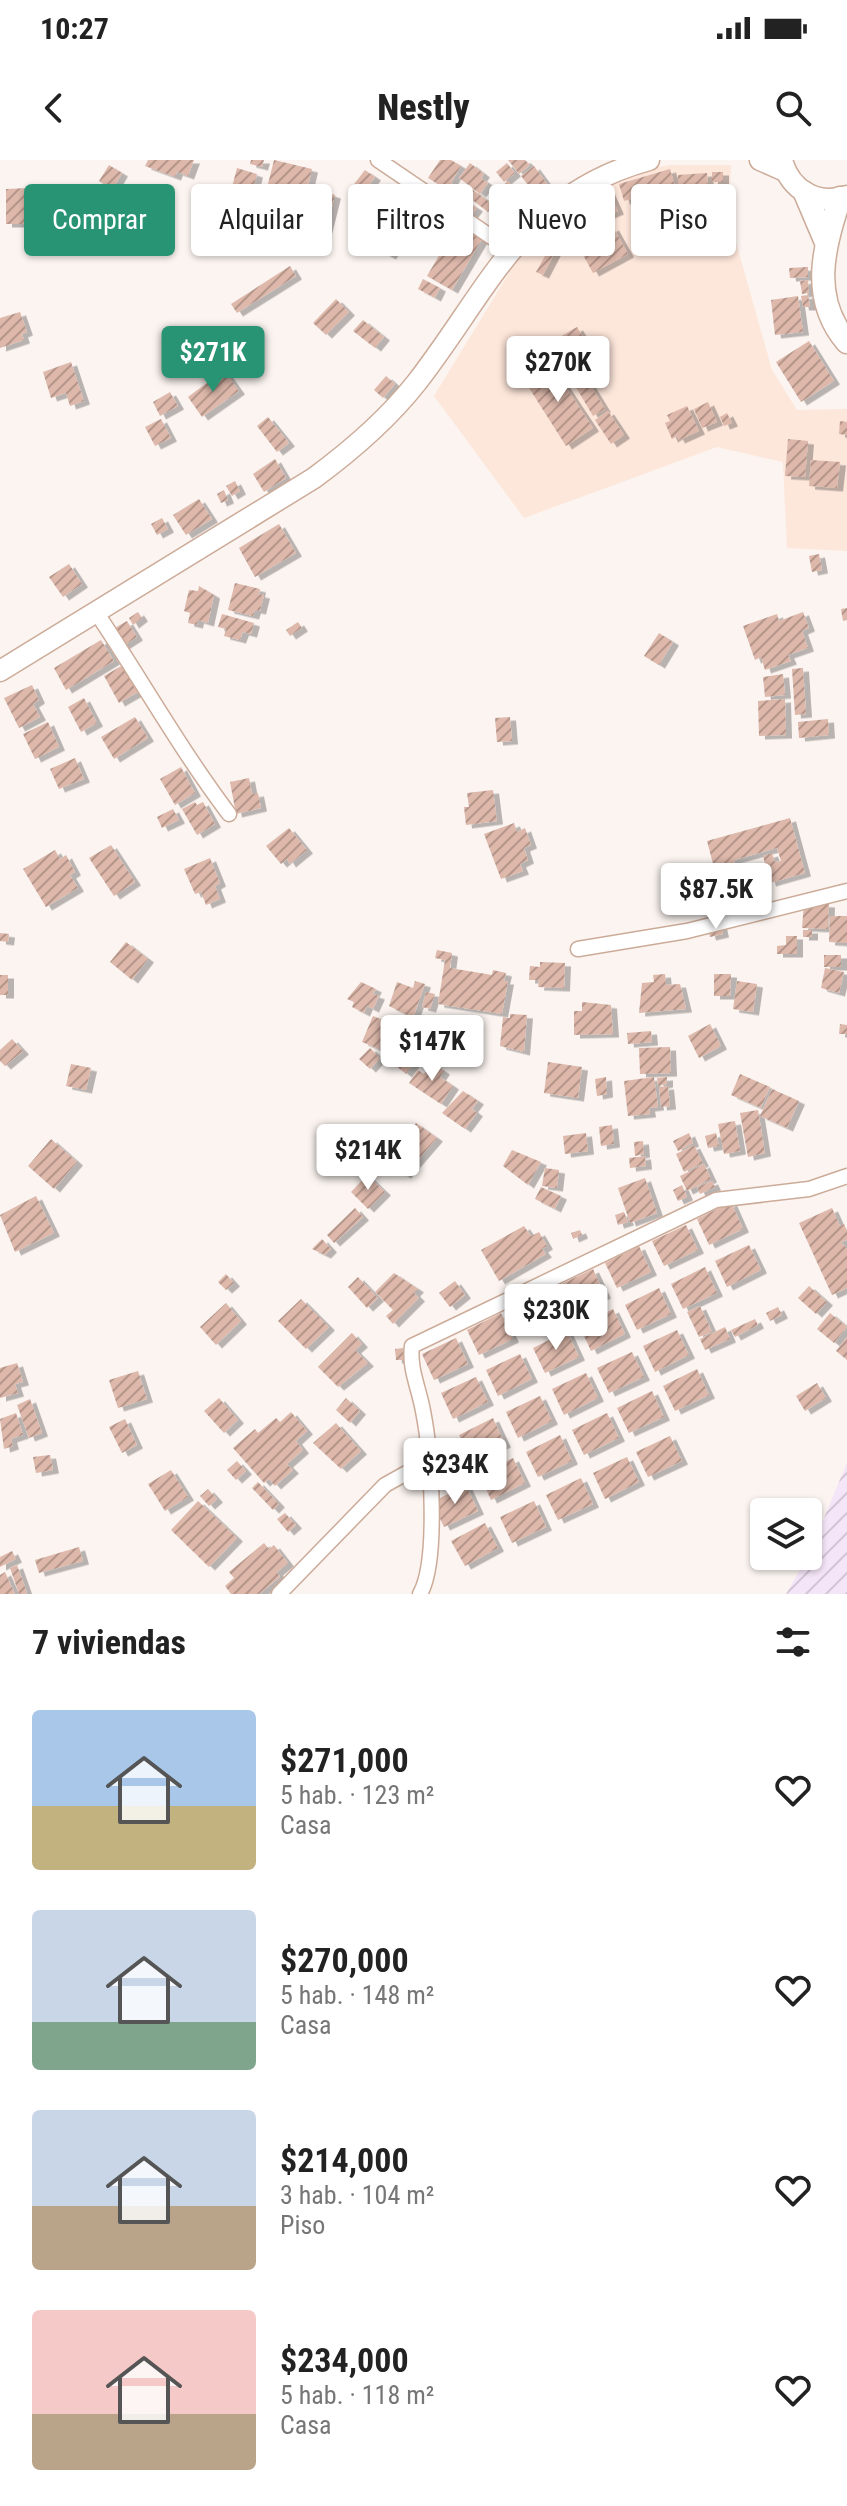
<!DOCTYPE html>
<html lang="es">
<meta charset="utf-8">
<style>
:root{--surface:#fff;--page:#f6f6f6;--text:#222;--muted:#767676;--accent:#289474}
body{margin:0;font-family:"Roboto Condensed",sans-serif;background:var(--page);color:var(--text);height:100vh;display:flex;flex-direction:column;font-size:30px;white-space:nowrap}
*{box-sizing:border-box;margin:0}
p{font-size:26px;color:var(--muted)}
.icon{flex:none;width:44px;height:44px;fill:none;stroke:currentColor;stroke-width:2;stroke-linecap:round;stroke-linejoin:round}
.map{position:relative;height:1434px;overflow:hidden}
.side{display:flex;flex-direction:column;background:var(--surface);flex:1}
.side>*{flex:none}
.guide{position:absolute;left:24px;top:24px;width:800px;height:72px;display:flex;gap:16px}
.buttons{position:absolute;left:750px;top:1338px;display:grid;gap:16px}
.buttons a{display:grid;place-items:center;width:72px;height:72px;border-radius:8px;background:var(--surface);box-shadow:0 2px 6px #0004;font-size:40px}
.price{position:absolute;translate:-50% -68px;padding:0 18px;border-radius:8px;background:#fff;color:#222;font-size:26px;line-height:52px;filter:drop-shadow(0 2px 4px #0008)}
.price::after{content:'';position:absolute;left:50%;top:48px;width:24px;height:18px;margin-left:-12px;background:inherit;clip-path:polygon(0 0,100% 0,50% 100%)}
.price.active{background:var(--accent);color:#fff}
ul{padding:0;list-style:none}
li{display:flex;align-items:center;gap:24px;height:200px;padding:0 32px}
li span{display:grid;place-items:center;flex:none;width:224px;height:160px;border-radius:8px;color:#555}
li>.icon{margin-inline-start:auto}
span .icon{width:96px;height:96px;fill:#fffc;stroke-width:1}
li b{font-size:34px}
h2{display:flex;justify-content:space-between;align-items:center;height:96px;padding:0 32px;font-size:34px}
.tag{padding:0 28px;border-radius:8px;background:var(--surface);box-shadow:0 2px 6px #0004;font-size:28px;line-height:72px}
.tag.active{background:var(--accent);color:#fff}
.status{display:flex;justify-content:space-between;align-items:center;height:56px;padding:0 40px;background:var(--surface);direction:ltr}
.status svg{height:22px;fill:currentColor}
header{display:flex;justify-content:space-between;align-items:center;height:104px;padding:0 32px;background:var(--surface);font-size:36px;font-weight:800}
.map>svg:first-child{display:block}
.commercial{fill:#fde6da}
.industrial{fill:url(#industrial-furrows)}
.building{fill:url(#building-hatch);filter:url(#shadow)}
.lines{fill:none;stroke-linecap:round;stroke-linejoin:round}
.minor-casing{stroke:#ccab99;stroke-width:17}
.secondary-casing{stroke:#ccab99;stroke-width:23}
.primary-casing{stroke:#ccab99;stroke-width:25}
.minor{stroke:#fff;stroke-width:14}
.secondary{stroke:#fff;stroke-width:20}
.primary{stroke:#fff;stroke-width:22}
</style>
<div class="status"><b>10:27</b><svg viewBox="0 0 49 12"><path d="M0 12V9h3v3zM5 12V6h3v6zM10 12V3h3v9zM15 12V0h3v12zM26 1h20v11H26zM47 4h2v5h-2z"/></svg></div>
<header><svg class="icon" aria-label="back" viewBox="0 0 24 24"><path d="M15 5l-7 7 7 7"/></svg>Nestly<svg class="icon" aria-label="search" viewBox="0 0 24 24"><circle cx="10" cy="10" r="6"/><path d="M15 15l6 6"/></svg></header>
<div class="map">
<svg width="847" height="1434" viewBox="0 0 847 1434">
<defs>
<pattern id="industrial-furrows" width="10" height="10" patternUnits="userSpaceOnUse" patternTransform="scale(2)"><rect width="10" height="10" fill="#f5e5f8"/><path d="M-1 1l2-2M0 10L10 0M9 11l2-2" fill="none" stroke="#d3c5d5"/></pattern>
<pattern id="building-hatch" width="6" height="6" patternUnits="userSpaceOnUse" patternTransform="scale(2)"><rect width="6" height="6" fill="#ddb8ab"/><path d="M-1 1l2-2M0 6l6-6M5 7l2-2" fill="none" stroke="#b5968b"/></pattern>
<filter id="shadow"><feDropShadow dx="6" dy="3.5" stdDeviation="0" flood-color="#0004"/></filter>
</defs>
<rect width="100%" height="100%" fill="#fbf4f0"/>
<polygon class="commercial" points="670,5 731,5 729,58 772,210 797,250 847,249 847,391 787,388 783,302 717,287 524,358 434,236 528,82 598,18"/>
<polygon class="industrial" points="847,1303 847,1434 786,1434 808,1396"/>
<g class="building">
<polygon points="148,0 194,0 188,16 177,12 175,17 145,6"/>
<polygon points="251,0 264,0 262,7 250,4"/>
<polygon points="274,0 312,9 299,65 260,56"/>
<polygon points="440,0 451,0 461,6 451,23 455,25 451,32 428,18"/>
<polygon points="508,0 525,0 530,5 519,14"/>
<polygon points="470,3 484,14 481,18 488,23 480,34 459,18"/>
<polygon points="507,3 515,13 504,22 496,12"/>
<polygon points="109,5 122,13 112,30 99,21"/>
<polygon points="534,6 548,25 535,34 521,16"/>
<polygon points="237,8 257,14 239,86 218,81"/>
<polygon points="670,9 675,26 624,41 619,24"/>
<polygon points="365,10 375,17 361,36 351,28"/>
<rect x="712" y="12" width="11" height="10"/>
<polygon points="707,13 708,25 678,26 678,15"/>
<polygon points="508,21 529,43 516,55 495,33"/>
<polygon points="522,25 531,35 528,39 518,29"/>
<polygon points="28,28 28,64 6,64 6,29"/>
<polygon points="472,29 493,45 488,52 467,36"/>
<polygon points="400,30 418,42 401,66 377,49 390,31 396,35"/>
<polygon points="609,31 618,51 604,57 599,47 570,61 566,52"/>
<polygon points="325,32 335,35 326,71 302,65 304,54 319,58"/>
<polygon points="456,34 477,48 471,56 450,42"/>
<polygon points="428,52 444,62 433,80 417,70"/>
<polygon points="599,58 606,71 613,67 628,94 593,113 571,73"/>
<polygon points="457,65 482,79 452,130 427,116"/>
<polygon points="384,73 399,82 390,96 375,88"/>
<polygon points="550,87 556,90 543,115 536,112"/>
<polygon points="290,106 296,116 237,153 231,144"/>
<polygon points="808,107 808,117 790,118 789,108"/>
<polygon points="423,119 440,128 435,138 418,129"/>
<polygon points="808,120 809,133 802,134 800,121"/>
<polygon points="808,135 810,147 803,147 801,136"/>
<polygon points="798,136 803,172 775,175 771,140"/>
<polygon points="336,139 349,152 326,175 313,163"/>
<polygon points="20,152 27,172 22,174 24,180 0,188 0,158"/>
<polygon points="363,160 384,177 375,188 353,171"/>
<polygon points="577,167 600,205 571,222 553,193 563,187 558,178"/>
<polygon points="809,181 834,221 801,242 776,202"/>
<polygon points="71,202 84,241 70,246 66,233 51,238 43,212"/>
<polygon points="550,203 593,268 566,286 524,220"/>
<polygon points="224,210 239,231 202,257 188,237"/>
<polygon points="386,216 395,224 383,238 374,230"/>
<polygon points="585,216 605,249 593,256 574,224"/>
<polygon points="170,232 178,246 160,256 153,242"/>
<polygon points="708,242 717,262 702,268 694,249"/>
<polygon points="687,246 699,271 679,280 677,276 672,279 665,263 670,261 667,255"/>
<polygon points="608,251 624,275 611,284 595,260"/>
<polygon points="727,253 732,263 724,266 720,257"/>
<polygon points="268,257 289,283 277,292 257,266"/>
<polygon points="161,259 171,278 155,286 145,267"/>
<polygon points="840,261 847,262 847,275 839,274"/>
<polygon points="788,279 808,281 805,317 785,316"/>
<polygon points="275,299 286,318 264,332 253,314"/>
<polygon points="811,300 840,302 837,328 809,326"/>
<polygon points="235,321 240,331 232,336 226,326"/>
<polygon points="224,330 228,340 221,343 217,334"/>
<polygon points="199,339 212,359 186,375 173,355"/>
<polygon points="162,358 168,369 157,375 151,364"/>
<polygon points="279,364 296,393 255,417 239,388"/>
<polygon points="819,394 822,410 812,412 809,396"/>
<polygon points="69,404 82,424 63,437 49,417"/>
<polygon points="235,423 260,429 259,434 264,435 260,451 255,450 253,456 228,450"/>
<polygon points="199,426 214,435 208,463 198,460 197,465 188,463 190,453 184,451 189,430 198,431"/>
<polygon points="847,448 847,460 843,461 841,449"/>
<polygon points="138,452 142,458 133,465 129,458"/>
<polygon points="803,452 809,468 802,471 808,488 788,495 791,501 765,510 761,497 755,500 743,466 777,454 779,461"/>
<polygon points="222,454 254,463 251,474 243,472 240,480 224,476 226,469 218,467"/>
<polygon points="127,461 137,477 123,486 113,469"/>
<polygon points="298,462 302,468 290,476 286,470"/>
<polygon points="659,473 673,482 659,505 644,496"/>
<polygon points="101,480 114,501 66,530 54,508"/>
<polygon points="123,505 138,532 119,543 104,516"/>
<polygon points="803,508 806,554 795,555 792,509"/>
<polygon points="783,514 785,535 765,537 763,517"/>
<polygon points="32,525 39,540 33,544 40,557 19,568 4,538"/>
<polygon points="84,538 97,563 81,572 68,547"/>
<polygon points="785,539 786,575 759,576 758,541"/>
<polygon points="135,557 148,578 114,599 101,577"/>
<polygon points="510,557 512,581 497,582 495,558"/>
<polygon points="828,559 829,575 799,578 798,562"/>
<polygon points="48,562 59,587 35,599 23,574"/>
<polygon points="75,598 84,619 59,629 50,609"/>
<polygon points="181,607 195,633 175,645 160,619"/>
<polygon points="249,618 252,634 258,633 261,648 236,654 230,622"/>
<polygon points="493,630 497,661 466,665 464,647 469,647 467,633"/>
<polygon points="195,642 197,645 203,642 215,664 197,675 182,649"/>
<polygon points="173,649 179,660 162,668 157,657"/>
<polygon points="790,658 805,713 770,723 763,696 772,693 775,702 781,701 777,688 734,700 743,733 748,732 743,714 759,709 766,736 739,743 736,734 722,738 707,681"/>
<polygon points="514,663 517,672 525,668 531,685 524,688 528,700 520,704 523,711 501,719 484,674"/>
<polygon points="289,668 307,690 290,704 287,699 281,704 266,686"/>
<polygon points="111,685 135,722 114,736 89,698"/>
<polygon points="55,690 60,699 66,695 75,712 70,715 78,728 46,747 23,709"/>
<polygon points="210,698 220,723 215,726 220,739 206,745 201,732 195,734 184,709"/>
<polygon points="804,743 829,744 828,769 802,768"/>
<polygon points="830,756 847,756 847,783 829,782"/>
<polygon points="721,765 723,774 710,777 708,768"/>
<rect x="803" y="770" width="9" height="7"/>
<polygon points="0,773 9,774 8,782 0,781"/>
<polygon points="786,776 797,776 797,794 777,794 777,786 786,785"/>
<polygon points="126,782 148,799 132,820 110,802"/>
<polygon points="437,790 452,793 450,808 492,815 493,810 506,813 504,821 508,821 502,854 438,844 445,800 435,798"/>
<rect x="824" y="795" width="17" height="12"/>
<polygon points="540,802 565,803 564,828 538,827 539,820 529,820 530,806 540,807"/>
<polygon points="825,808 844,812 839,833 821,828"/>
<polygon points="665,814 666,825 680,824 686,849 639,853 642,823 654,822 653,815"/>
<polygon points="714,814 731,814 730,836 714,836"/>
<rect x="0" y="815" width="8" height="20"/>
<polygon points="415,821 425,824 413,858 389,846 397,822 413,828"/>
<polygon points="737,821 757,824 753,852 733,849"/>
<polygon points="361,822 376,829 373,834 379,836 373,849 367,846 364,853 352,847 354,842 347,839"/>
<polygon points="426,832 435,834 430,849 422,847"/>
<polygon points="582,842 611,845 613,874 574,875 574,851 582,851"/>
<polygon points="510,854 527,855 524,892 500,886 503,857 510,858"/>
<polygon points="373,856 391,863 379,889 362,882"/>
<polygon points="419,858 438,872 422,893 400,876 412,860 415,863"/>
<polygon points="441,861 464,863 462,884 439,882"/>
<polygon points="710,864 721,886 699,898 688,876"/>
<polygon points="840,864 847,865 847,874 839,874"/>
<polygon points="651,871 652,882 628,884 627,873"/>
<polygon points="12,879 23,891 5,906 0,901 0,890"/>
<polygon points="399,881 419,896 406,914 386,898"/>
<polygon points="670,887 671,913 640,914 639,888"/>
<polygon points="370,888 380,898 370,909 359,899"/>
<polygon points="548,902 582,907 578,938 544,933"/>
<polygon points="432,903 444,911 440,917 453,926 441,944 409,923 418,910 424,914"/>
<polygon points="71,904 91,908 86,930 66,926"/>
<polygon points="740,914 770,927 761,948 731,935"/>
<polygon points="606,917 607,934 597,936 595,919"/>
<polygon points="654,917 658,947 649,948 650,954 628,956 624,921"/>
<polygon points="667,917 667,924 658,926 657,918"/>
<polygon points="668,926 670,946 661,947 659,927"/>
<polygon points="772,929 799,941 787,968 760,956"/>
<polygon points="463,931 478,941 472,949 477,953 465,969 442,953"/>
<polygon points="758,950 765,993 748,997 740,953"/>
<polygon points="735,961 740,991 724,994 718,964"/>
<polygon points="416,963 437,978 405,1015 388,1003 393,995 378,985 384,976 396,983 407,966 412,969"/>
<polygon points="612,965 614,984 601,986 599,967"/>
<polygon points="586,973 588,991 565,994 563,976"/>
<polygon points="689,973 693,983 678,991 673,981"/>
<polygon points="716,973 719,986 708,988 705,976"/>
<polygon points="51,979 77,1002 54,1029 28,1006"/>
<polygon points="643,981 644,994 635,996 634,982"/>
<polygon points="694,985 703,1003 684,1012 676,994"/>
<polygon points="512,990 541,1002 528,1025 503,1006"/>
<polygon points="645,996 646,1006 630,1008 629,998"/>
<polygon points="704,1004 711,1019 687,1031 680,1016"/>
<polygon points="545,1008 559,1010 557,1028 542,1026"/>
<polygon points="367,1015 385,1032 368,1049 351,1032"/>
<polygon points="645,1018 657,1053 630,1063 618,1028"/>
<polygon points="712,1021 715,1027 700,1034 697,1027"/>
<polygon points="682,1025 687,1037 678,1041 673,1030"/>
<polygon points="541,1027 561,1036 555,1049 535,1039"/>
<polygon points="36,1036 54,1073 15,1092 0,1055"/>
<polygon points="731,1042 743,1069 709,1085 697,1059"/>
<polygon points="355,1048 363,1057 334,1083 327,1075"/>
<polygon points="832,1048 840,1066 844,1064 847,1071 847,1080 841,1082 847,1089 847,1128 832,1135 799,1063"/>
<polygon points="624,1052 628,1062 618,1065 615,1055"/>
<polygon points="686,1065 698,1090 664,1106 652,1081"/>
<polygon points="524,1066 531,1076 539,1072 547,1086 542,1089 546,1094 499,1121 481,1090"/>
<polygon points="580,1070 582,1075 573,1079 571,1073"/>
<polygon points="322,1079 331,1089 325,1095 312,1089"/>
<polygon points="749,1085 761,1110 727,1127 715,1101"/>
<polygon points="639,1086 651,1112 617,1128 605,1103"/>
<polygon points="705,1107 717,1133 683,1149 671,1124"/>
<polygon points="593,1109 605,1135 571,1151 559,1125"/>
<polygon points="394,1113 418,1129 414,1133 419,1138 393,1164 386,1156 393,1150 375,1132"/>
<polygon points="226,1114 234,1123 226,1130 218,1122"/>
<polygon points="358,1117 378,1138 367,1148 348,1127"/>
<polygon points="455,1121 465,1135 450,1147 439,1133"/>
<polygon points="809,1126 827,1142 816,1154 798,1138"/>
<polygon points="659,1128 671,1154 637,1170 625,1145"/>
<polygon points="547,1129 559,1155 525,1171 513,1146"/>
<polygon points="301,1139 329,1167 306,1189 278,1161"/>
<polygon points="226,1143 241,1161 216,1185 200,1167"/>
<polygon points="700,1146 712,1172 699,1177 687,1152"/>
<polygon points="778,1147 782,1155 770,1161 766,1153"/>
<polygon points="613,1149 625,1174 591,1191 579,1165"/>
<polygon points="501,1153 513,1179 479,1195 467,1170"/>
<polygon points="830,1153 847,1167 834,1183 817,1169"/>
<polygon points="755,1159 758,1165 735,1177 731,1170"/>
<polygon points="725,1167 730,1179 705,1190 700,1179"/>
<polygon points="677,1170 689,1195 655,1212 643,1186"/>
<polygon points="567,1171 579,1197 545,1213 533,1188"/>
<polygon points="352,1173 362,1184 355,1190 368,1203 338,1227 318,1207"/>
<polygon points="847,1177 847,1200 836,1191"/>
<polygon points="456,1178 468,1204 434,1220 422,1194"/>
<polygon points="403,1188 404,1200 396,1200 395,1189"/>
<polygon points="632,1192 644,1217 609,1233 597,1208"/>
<polygon points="520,1194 532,1219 498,1236 486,1210"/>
<polygon points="17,1203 23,1222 15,1224 18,1233 0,1238 0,1208"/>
<polygon points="697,1209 709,1235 675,1251 663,1226"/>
<polygon points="138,1211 147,1239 118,1248 109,1220"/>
<polygon points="586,1213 598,1238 564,1255 552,1229"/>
<polygon points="476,1217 488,1242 453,1259 441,1233"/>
<polygon points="817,1223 826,1238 805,1251 796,1236"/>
<polygon points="652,1231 664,1257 629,1273 617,1248"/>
<polygon points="540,1236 552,1261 518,1278 506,1252"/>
<polygon points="219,1238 238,1260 224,1273 204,1251"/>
<polygon points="346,1238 360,1251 350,1263 336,1250"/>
<polygon points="30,1239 42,1273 29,1278 17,1245"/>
<polygon points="291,1252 307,1271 296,1281 303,1290 287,1304 293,1310 275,1326 269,1319 264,1323 233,1288 255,1269 258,1273 276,1258 280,1262"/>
<polygon points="16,1253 23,1275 11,1279 13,1286 4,1289 0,1259"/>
<polygon points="607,1253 619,1278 584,1295 572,1270"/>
<polygon points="493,1258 505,1284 471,1300 459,1275"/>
<polygon points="125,1259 137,1285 122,1293 109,1267"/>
<polygon points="336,1263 361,1291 341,1309 313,1283"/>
<polygon points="560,1275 572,1301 538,1317 526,1292"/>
<polygon points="670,1276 682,1301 648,1317 636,1292"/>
<polygon points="50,1295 53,1310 36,1313 33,1297"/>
<polygon points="627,1297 639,1322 605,1339 593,1313"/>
<polygon points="513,1298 525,1323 491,1340 479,1314"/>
<polygon points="237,1301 246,1311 236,1320 227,1310"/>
<polygon points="171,1310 188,1337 165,1351 148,1324"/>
<polygon points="581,1318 593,1344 558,1360 546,1335"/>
<polygon points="258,1322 279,1344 273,1350 252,1328"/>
<polygon points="466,1325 478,1351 444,1367 432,1342"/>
<polygon points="208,1329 217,1339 209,1346 200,1336"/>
<polygon points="198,1341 237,1378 209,1407 171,1370"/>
<polygon points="534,1341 546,1367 512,1383 500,1357"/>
<polygon points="285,1353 296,1365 288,1372 277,1359"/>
<polygon points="485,1363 498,1388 465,1406 451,1381"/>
<polygon points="264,1383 269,1389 274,1385 288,1403 277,1412 280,1417 259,1434 231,1434 225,1426 234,1418 229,1412"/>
<polygon points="79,1387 83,1401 39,1413 35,1400"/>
<polygon points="12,1391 16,1399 0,1407 0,1397"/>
<polygon points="17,1405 27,1433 24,1434 19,1434 10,1408"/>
<polygon points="5,1412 15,1434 0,1434 0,1415"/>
</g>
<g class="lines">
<g class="minor-casing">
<g id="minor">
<polyline points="378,0 509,89"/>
<path d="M96 452C141 519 180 589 229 654"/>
<polyline points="578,789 687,771 847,731"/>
<polyline points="279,1434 385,1325 428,1301"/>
<path d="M420 1434C439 1401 431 1291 423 1251 419 1228 409 1209 412 1186L716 1040 809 1029 847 1016"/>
</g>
</g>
<g class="secondary-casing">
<g id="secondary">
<polyline points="760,0 785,11"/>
<path d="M782 0C790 30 817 46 847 36"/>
<path d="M0 511 314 318C352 290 388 259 417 222 490 128 523 34 649 0"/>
</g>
</g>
<g class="primary-casing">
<g id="primary">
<polyline points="805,33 825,80"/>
<path d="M840 38C823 87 810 139 847 182"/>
</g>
</g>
<use href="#minor" class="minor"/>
<use href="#secondary" class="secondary"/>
<use href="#primary" class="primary"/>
</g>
</svg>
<div class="buttons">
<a><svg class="icon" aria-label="layers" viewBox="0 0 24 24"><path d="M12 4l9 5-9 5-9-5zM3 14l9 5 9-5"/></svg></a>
</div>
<b class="price active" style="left:213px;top:234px">$271K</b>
<b class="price" style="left:558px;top:244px">$270K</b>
<b class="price" style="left:716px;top:771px">$87.5K</b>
<b class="price" style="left:432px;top:923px">$147K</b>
<b class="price" style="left:368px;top:1032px">$214K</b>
<b class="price" style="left:556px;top:1192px">$230K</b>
<b class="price" style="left:455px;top:1346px">$234K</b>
<div class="guide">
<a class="tag active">Comprar</a>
<a class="tag">Alquilar</a>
<a class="tag">Filtros</a>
<a class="tag">Nuevo</a>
<a class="tag">Piso</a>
</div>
</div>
<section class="side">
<h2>7 viviendas<svg class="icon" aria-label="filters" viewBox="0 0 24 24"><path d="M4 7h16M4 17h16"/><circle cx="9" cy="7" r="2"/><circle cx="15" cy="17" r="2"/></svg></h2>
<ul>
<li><span style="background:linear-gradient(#a9c7e8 60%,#c2b280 0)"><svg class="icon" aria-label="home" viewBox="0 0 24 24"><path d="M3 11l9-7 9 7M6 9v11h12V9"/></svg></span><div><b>$271,000</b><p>5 hab. · 123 m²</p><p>Casa</p></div><svg class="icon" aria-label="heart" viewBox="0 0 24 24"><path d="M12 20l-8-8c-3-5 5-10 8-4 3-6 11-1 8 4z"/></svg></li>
<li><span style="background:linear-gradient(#c9d6e8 70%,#7fa58c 0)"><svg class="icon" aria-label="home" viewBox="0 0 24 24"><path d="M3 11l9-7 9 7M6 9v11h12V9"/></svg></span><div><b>$270,000</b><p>5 hab. · 148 m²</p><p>Casa</p></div><svg class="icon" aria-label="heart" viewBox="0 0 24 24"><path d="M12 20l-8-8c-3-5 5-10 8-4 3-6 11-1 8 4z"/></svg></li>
<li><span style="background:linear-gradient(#c9d6e8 60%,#b9a48a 0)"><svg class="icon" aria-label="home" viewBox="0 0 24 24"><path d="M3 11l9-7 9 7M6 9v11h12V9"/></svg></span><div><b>$214,000</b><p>3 hab. · 104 m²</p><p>Piso</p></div><svg class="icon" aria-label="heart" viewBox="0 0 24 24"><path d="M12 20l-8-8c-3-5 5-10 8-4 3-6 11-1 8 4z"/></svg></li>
<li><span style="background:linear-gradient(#f6c9c9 65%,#b9a48a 0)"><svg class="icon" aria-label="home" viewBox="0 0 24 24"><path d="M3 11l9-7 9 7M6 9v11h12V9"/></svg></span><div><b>$234,000</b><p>5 hab. · 118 m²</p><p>Casa</p></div><svg class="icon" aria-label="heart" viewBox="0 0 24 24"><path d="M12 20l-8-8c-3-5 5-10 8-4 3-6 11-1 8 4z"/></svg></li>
</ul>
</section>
